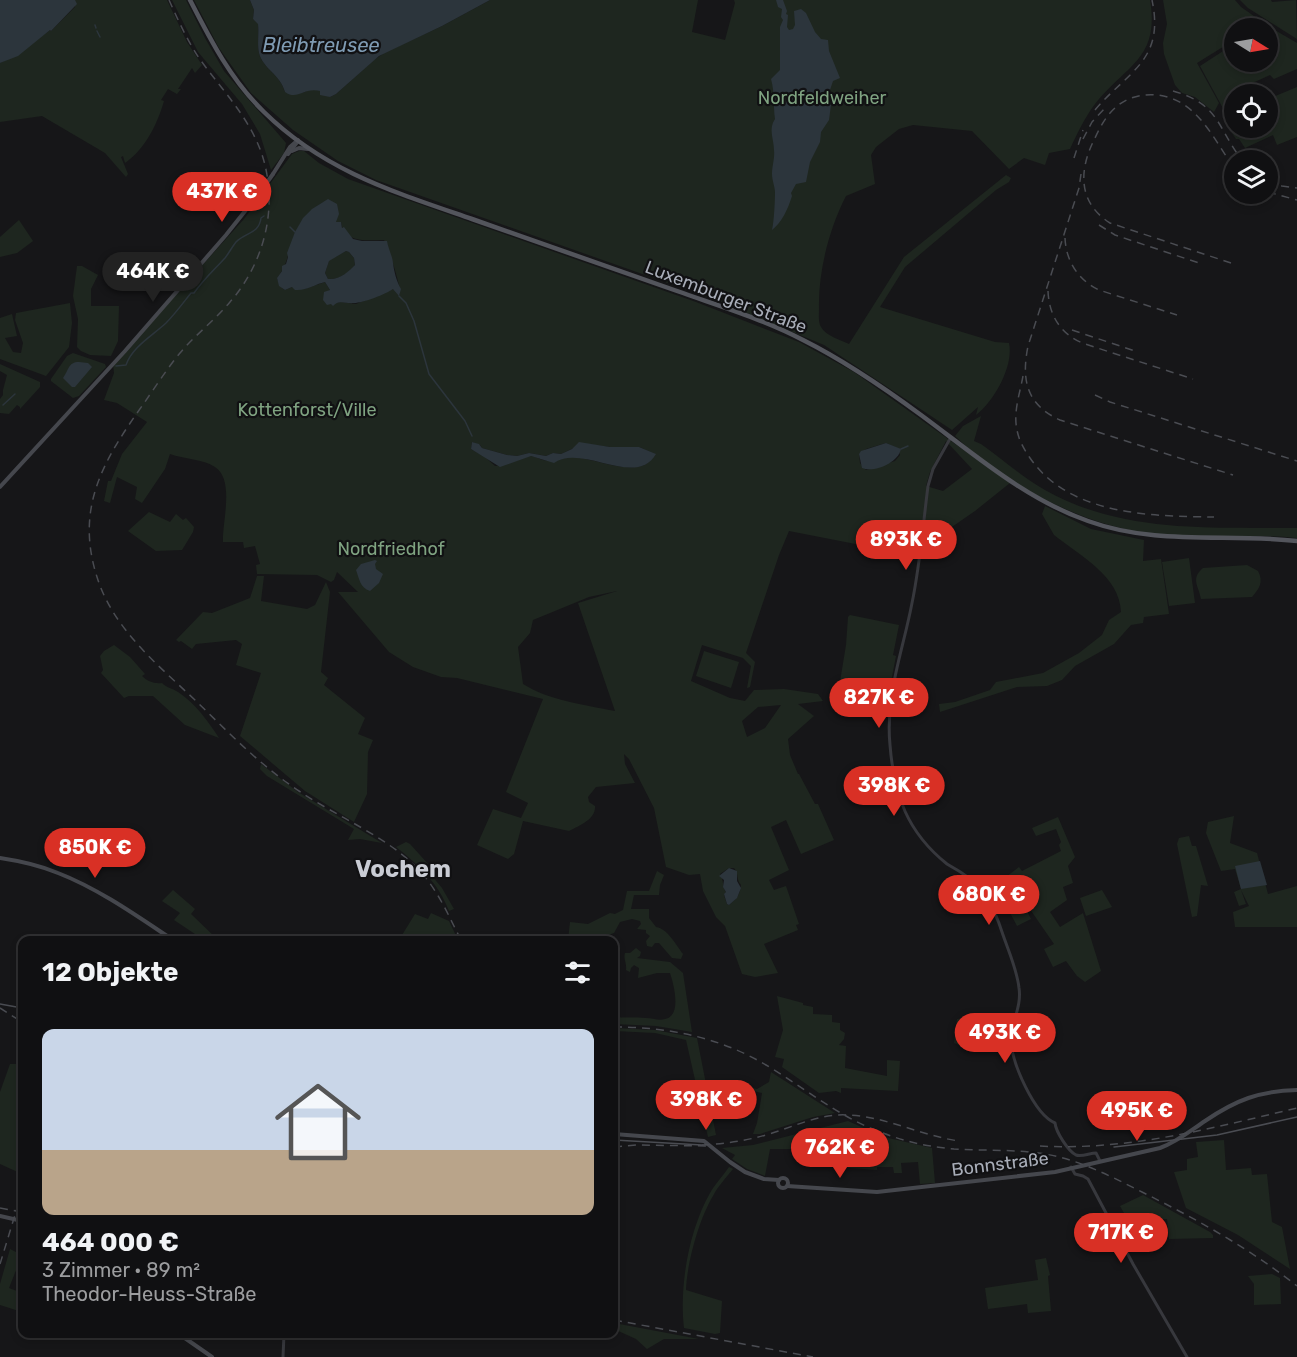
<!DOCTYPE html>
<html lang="de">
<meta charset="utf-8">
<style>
:root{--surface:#101012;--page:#19191b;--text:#f1f3f6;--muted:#9c9d9f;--line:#303032;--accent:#d93025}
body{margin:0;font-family:Rubik,sans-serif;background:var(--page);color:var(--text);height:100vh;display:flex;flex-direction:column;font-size:22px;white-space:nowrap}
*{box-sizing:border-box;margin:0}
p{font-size:20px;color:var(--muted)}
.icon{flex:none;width:33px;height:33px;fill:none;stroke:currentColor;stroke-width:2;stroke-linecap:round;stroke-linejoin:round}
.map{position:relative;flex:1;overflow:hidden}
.sheet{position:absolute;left:18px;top:936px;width:600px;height:402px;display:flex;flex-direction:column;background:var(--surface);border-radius:12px;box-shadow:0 3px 9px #0003,0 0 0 2px var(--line)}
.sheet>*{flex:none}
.needle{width:39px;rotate:101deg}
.controls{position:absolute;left:1224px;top:18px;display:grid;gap:12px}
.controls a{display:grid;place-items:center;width:54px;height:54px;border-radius:50%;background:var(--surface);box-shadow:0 3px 9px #0003,0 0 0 2px var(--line);font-size:30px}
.price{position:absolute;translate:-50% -51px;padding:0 14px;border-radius:21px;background:var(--accent);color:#fff;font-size:20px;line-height:39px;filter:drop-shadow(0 2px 3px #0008)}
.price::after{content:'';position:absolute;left:50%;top:36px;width:18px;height:14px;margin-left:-9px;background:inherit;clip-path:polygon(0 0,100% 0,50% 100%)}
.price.on{background:#222;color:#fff}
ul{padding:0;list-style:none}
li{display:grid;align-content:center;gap:12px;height:318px;padding:0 24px}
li+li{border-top:2px solid var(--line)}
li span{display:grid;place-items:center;height:186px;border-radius:12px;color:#555}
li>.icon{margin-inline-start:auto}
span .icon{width:108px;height:108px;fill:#fffc;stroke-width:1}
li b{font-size:26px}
h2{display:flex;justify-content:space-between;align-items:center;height:72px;padding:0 24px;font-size:26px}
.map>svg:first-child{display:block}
.green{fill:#1e261f;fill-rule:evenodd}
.water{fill:#2c353c;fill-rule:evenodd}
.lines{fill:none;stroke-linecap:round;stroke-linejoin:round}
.stream{stroke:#2c353c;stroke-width:1.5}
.tertiary{stroke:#37383d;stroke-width:3}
.secondary{stroke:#45474d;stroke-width:4}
.primary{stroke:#53555c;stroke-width:4.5}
.tram{stroke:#4a4c52;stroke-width:1.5}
.rail{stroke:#4a4c52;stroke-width:1.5;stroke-dasharray:8 6;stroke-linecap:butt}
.secondary-bridge{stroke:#45474d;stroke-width:4}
.labels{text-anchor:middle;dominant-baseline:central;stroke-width:4.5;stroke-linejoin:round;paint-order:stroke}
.park-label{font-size:18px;fill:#7fa381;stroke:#111113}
.street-label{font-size:18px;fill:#a8adb8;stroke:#111113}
.water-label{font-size:20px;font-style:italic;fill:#7f9bb3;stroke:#111113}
.district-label{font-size:24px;font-weight:bold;fill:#c9ccd4;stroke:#111113}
</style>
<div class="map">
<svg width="1297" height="1357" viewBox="0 0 1297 1357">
<rect width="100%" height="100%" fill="#161618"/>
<g class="green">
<path d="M75 0H167L187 42 202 65 195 73 192 68 178 89H181L177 94 168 89 161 100 164 101C157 125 145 149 125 163L123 156 121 157 128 174 126 177 105 153 42 116 0 122V63C21 54 32 43 50 30L51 31 75 7Z"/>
<polygon points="172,0 186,0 205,38 224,71 286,143 284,153 271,170 260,134 242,104 198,52"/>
<path d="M194 0H250L254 10 253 19 258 23C259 33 257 44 259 53 263 69 280 74 285 92L302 93 312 89 321 91 330 97 336 94 374 60 384 53 442 26 490 0H698L692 32 725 40 735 3 734 0H1150C1160 59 1126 65 1095 104 1085 117 1077 134 1070 149L1049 153 1045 165 1024 158 1009 169 972 131 913 125 899 129 876 147 871 155 875 184 846 196C829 229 818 272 819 309 819 315 818 322 821 327 826 336 841 340 849 344L904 257 1006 175 1011 178 1009 182 996 190 905 267 880 307 995 342 1009 343C1014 366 994 401 976 415L978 407 952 430 824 345 716 300 376 180 338 161 293 130 251 93 219 48Z"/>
<polygon points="1163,0 1235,0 1241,7 1261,21 1260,23 1253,28 1234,28 1234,40 1197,63 1219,103 1214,112 1195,97 1182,93 1175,85 1164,54 1163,43 1167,24"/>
<polygon points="1240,0 1271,0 1272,2 1296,0 1297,39 1248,8"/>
<polygon points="1266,25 1297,43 1297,69 1274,79 1270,75 1248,85 1248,90 1240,94 1234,94 1234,98 1229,101 1232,108 1234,108 1234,128 1268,128 1268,99 1297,87 1297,137 1277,145 1273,135 1245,148 1239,139 1236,139 1230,130 1225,112 1200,66 1234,44 1234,62 1268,62 1268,28 1260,28"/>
<path d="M299 151H304L319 163 348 179 696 302 799 342 854 372 1010 483 975 511 920 549 876 548 789 531 779 555 746 653 755 662 750 687 747 688 751 666 743 658 702 645 691 681 730 698 745 701 754 690 784 689 818 694 823 701 798 704 814 716 788 739 790 755 798 774H799L815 804H818L834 840 801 854 786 820 771 827 789 870 769 880 774 890 786 886 799 924 796 925 798 930 764 944 778 973 755 977 742 974 725 926 716 917 703 891 700 874 689 875 666 867 654 808 629 759 624 754 625 764 635 783 596 787 588 797 589 802 595 806C596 819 580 825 569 831L523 821 514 854 508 859 477 845 493 809 521 818 528 803 506 792 543 699 457 678 441 677 413 667 389 652 338 592H358L337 572 334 580 331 582 317 575 257 574 256 565 260 564 255 546 244 548 243 542H223C222 522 235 480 215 467 203 459 184 459 170 454L165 469 142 503 135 499 137 487 117 477 110 503 104 501 108 481H111L122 454 147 422 117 403 104 400 114 373 113 364 244 219 292 154ZM324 202 337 207 336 222H341C344 244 368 240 384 240 389 248 399 282 400 290L393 289 356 304 341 302 328 304 326 293 330 290 325 282 304 289 292 287 285 290 282 288 277 279C281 272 285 266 287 259 295 234 298 216 324 202ZM946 441 972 469 943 491 926 486 930 472ZM472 442 480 445 482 448 507 455 517 456 529 453 546 456 553 453 561 454 574 448 579 443 610 447H639L655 454C651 459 647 465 641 466 624 471 594 460 577 457 567 455 558 462 549 461 543 461 537 457 531 456 521 456 508 465 495 466L484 456 471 449ZM886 443 899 449 900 455 895 461 866 470 860 463 859 454 866 449ZM617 591 578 603 615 711C585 705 548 700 523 684L518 647 530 633 533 620 589 597ZM781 705 765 728 747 737 742 721 758 707ZM729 868H734C739 873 736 880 741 885 740 895 736 899 729 905L727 904 724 895 726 892C722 886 724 880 720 874Z"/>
<polygon points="19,220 33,241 17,253 0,257 0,237"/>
<path d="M346 251 349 252 354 258 355 265C349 273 339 280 328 279L325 273 329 260Z"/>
<polygon points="77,266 82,266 98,275 91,289 91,306 119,306 118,341 111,356 90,355 81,351 77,347 78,319 73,296"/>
<polygon points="70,303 72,323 69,347 46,376 0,359 0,318 12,314 17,336 5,338 13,352 21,353 23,343 15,320 16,313"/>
<polygon points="73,353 105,364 106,367 79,396 73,398 51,381 51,379 67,356"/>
<polygon points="0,364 40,382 40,387 20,409 20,407 17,405 9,414 0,413 0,399 3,395 3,390 7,375 0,371"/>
<path d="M981 416 974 441 981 444C1002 459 1022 477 1045 490 1123 534 1211 527 1297 528V538C1250 533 1202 540 1154 534 1083 526 1006 485 955 436L963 426Z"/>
<path d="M1045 506 1091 529 1144 540 1143 561 1161 559 1169 614 1144 617 1143 623 1131 625 1114 644 1075 666 1062 680 1047 686 1017 687 940 712 939 704 955 702 990 690 996 682 1043 673 1079 653 1102 635 1109 620 1121 612C1120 576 1079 555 1054 535L1042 514Z"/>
<polygon points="149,512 170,522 176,514 183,520 186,518 194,527 193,532 182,550 156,551 128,531"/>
<polygon points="1189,558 1195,603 1169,606 1162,562"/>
<path d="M1247 565 1258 571C1264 582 1259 589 1252 597L1201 599C1199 586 1190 579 1203 568Z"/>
<polygon points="257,576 264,576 261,601 307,609 315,605 326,582 330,592 321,672 328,678 324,685 365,718 358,734 373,740 368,752 367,794 354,822 305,791 240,736 261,673 236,665 242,644 236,640 196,644 192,649 181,641 179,642 176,640 203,612 212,613 250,598"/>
<polygon points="850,615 899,625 893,655 896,656 887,703 837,700 846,645 848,617"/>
<path d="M114 645 130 657 145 674 142 676C147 681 154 684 162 683 167 688 172 688 178 692 195 703 208 721 219 738L185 725 153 696H129L124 698 101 673 103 670 100 656 104 651Z"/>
<polygon points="704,651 739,662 731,688 696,676"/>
<polygon points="261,764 298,792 382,843 360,839 348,840 354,829 267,776 260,769"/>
<polygon points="1234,816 1230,843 1257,853 1268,894 1297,886 1297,927 1235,927 1233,912 1249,906 1241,890 1246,904 1239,906 1234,892 1241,889 1235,869 1221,871 1206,833 1208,822"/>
<polygon points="1058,817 1075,857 1068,866 1073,883 1063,887 1067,900 1050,912 1060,927 1083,913 1101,971 1085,982 1077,976 1066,961 1053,967 1044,949 1054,944 1025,902 1020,906 1027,911 1031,919 1017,926 1008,909 1013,906 1009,896 1013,891 1002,880 1019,867 1022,871 1061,851 1059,845 1061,842 1056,829 1036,836 1032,828"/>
<polygon points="1189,836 1192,846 1196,846 1208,886 1201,885 1197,916 1192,917 1177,844 1179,838"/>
<path d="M406 842 410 844 429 865 426 869 442 888 454 909 449 911C439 884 418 864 396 847Z"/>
<path d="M657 871 664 875 660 885 659 895H634L631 909H649V918L656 927C668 929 676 945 683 954L681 959 672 958 659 943H655L652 947 647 946 646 941 650 936 646 933V930L637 929 641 924 640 921 632 919 620 922 614 933 606 936 605 940H568L570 922 588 924 610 913 615 914 623 910 627 891H649Z"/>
<polygon points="173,890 195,909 191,914 218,940 204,940 174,920 180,913 162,901"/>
<polygon points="1102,890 1112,907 1086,916 1080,898"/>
<polygon points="431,913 449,921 458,940 399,940 415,914 428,919"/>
<path d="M636 948 641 952 640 956 637 958 670 962 683 973 692 1032 656 1026 614 1024V1017C624 1018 636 1017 646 1018 652 1018 659 1021 665 1019 682 1016 674 985 670 973H657L638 978 639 968 634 965 631 968 630 972 626 970C627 963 623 959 625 953H630Z"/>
<polygon points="777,996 803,1003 803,1005 813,1007 813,1014 832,1015 832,1022 840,1023 840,1030 845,1033 844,1039 839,1045 846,1046 845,1068 887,1076 887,1060 900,1061 898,1091 841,1088 841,1093 836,1091 819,1093 782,1067 784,1059 775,1057 783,1030"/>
<polygon points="999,1014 1003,1018 1013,1014 1009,1038 1003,1041 989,1043 971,1050 954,1043 957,1019 971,1017 974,1026 986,1025 987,1036 1001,1036"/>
<polygon points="614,1028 655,1030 697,1038 716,1135 708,1137 686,1040 655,1033 614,1031"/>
<polygon points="10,1064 22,1064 22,1174 0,1164 0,1092"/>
<polygon points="771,1072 835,1113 813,1117 760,1134 753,1134 757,1123 762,1093 753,1091 753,1088 757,1089 769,1082"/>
<polygon points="848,1121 884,1137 932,1148 935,1183 920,1184 918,1162 901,1163 902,1173 894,1173 893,1167 877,1167 877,1170 811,1165 813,1153 795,1151 795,1149 770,1149 765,1176 747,1169 732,1159 735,1155 722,1148 753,1145"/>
<polygon points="1224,1140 1226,1170 1251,1168 1252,1175 1267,1174 1272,1222 1282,1227 1290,1269 1238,1235 1186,1208 1174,1172 1187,1170 1187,1159 1198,1157 1196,1142"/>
<path d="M729 1167 733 1169C726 1178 718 1186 713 1196 699 1219 687 1263 686 1290L722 1301 720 1333 715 1334 684 1328C679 1286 689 1230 710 1193 715 1184 723 1176 729 1167Z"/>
<polygon points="1143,1195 1210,1232 1213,1235 1213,1238 1169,1239 1167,1219 1161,1219 1162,1230 1156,1232 1159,1244 1146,1252 1120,1206"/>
<polygon points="10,1249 22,1255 9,1288 22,1293 22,1312 0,1305 0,1284"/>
<polygon points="1046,1258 1050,1275 1048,1276 1051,1311 1028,1313 1027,1304 988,1309 985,1288 1038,1280 1035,1260"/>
<polygon points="1272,1274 1280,1278 1281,1304 1254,1305 1254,1284 1248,1276"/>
<polygon points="614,1323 699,1339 664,1339 647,1349 636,1339 614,1329"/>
</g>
<g class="water">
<polygon points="0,0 75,0 77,4 51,31 50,30 18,56 0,63"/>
<path d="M250 0H490L442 26 379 56 336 94 330 97 320 95V91C303 87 298 101 285 92 280 74 263 69 259 53 257 44 259 33 258 24L253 19 254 10Z"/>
<path d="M776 0H783L787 11 786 14 788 15 787 27 789 30 793 29 795 25 794 11 801 9 806 13 815 32 821 39 828 40 829 51 840 78 833 81 830 90 824 91 825 99 831 105 829 120 821 132 820 142 810 162 806 182 796 184 791 193 792 196C788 209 782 222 772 230 774 221 775 201 775 192 775 187 772 180 772 174 772 166 775 158 774 150 774 139 768 129 775 119 773 105 775 93 771 79L780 70V27L783 20 781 17 782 9 778 7Z"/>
<path d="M328 199 337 204 339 214 336 222H341L342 228 344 227 353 239 362 241H387C388 248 393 258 393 263 394 271 396 280 401 289L399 296 393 289C386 294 363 303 354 303 345 304 339 299 333 306L331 304 327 305 323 300 324 292 330 290 325 282C315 284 307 291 295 290L292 287 285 290 279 286 277 278 282 271V266L286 264 288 257 287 253 295 232 303 218 312 209ZM346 251 349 252 354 258 355 265C348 272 340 280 328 279L325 273 329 261Z"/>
<path d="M79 362 88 363 92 367 75 387H72L63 378C69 370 68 362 79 362Z"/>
<path d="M472 442 479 444 482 448 507 455 517 456 529 453 546 456 553 453 561 454 572 449 579 442 610 447H639L656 454C636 489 582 443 554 463L531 456 500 467 471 449Z"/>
<path d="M886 443 901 449C898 463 874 473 862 468L859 454 861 451Z"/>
<path d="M375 560 377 561 375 564 376 569 383 574 379 583 370 591C360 588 359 578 356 570L361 564Z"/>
<polygon points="1260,861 1267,885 1241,889 1235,866"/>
<polygon points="729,868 737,871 737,881 741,888 737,898 729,905 727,904 724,894 726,892 723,887 724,880 719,876"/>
</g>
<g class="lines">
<g class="stream">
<polyline points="95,25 96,28"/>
<polyline points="97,31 100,37"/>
<polyline points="290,227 295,232"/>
<polyline points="399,296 406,303 414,321 429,374 465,421 472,436"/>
<path d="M116 366 126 365C132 347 152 336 166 323 175 314 183 303 191 293H194C203 280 215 269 225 258 229 253 232 247 236 242 246 232 259 234 261 218L264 216"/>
<polyline points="3,405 15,394"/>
<polyline points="901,449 908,446"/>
</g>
<g class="tertiary">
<path d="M951 437 933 469 928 486C923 525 920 565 912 603 903 651 885 695 890 745 894 795 907 832 947 864 953 868 960 871 966 876 985 889 995 910 1002 932 1008 950 1017 969 1019 988 1022 1006 1011 1023 1011 1041 1012 1063 1034 1114 1055 1123 1056 1132 1068 1151 1076 1155 1082 1157 1090 1153 1096 1153L1100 1161"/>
<polyline points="1071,1167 1075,1174 1083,1176 1088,1179 1133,1264 1187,1357"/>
<polyline points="283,1357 284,1334"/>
</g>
<g class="secondary">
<polyline points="292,151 299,148 308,149"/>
<polyline points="288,154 298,141"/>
<polyline points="273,174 290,147 298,140"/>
<polyline points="0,487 125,351 226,235 261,191"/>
<path d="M0 858C20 861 39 865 58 873 99 889 137 916 173 940"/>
<polyline points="614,1134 704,1141 730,1162 745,1172 764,1179 779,1180"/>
<circle cx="783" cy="1183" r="5"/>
<path d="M787 1186 877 1192 1055 1172 1160 1148C1177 1142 1190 1131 1205 1121 1236 1100 1259 1091 1297 1090"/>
<polyline points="0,1216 22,1221"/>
<polyline points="179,1334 212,1357"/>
</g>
<path class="primary" d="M190 0C211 41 231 80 264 112 324 171 394 192 472 219 541 243 609 267 677 291 719 306 763 319 803 340 845 361 883 387 921 415 974 454 1025 499 1088 521 1157 546 1226 533 1297 541"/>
<g class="tram">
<polyline points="0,1004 22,1008"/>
<polyline points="614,1140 702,1145"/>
<polyline points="1114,1147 1217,1135 1297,1117"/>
</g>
<g class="rail">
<path d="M169 0C178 20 187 40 199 58 226 96 259 126 267 175 275 220 260 268 230 302 215 320 195 335 180 353 166 370 154 389 142 406 103 461 75 508 97 577 113 629 158 665 196 701 229 733 261 766 299 791 336 816 383 835 414 865 437 887 447 913 461 940"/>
<path d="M1173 91C1220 104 1217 128 1242 160"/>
<path d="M1095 110C1128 71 1165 61 1152 0"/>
<polyline points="1083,139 1092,122 1105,108"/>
<polyline points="1074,158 1083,130"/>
<path d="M1081 174 1079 188 1028 346C1021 381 1027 405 1060 420L1233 475"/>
<polyline points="1268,181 1282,186 1297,188"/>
<polyline points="1268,192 1297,200"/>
<polyline points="1099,225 1115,235 1199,263"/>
<path d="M1065 238C1066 261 1078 280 1099 290L1177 315"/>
<path d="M1231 263 1110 223C1077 202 1079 169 1095 138 1100 127 1106 116 1115 108 1133 91 1163 91 1183 104 1206 119 1219 147 1234 168"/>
<path d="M1048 291C1049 316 1061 335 1085 344L1193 379"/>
<polyline points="1072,330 1138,352"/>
<path d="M1023 376C1020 393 1013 412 1017 430 1019 441 1024 449 1030 458 1070 516 1152 516 1214 517"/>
<polyline points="1095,395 1110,402 1297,461"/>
<polyline points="0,1008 22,1022"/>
<path d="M614 1027C668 1027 719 1037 766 1065 805 1088 840 1118 883 1133 906 1142 930 1147 954 1149 984 1151 1015 1149 1045 1154 1080 1160 1110 1176 1142 1192 1196 1219 1249 1248 1297 1286"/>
<path d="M702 1145C723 1144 745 1141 766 1135 790 1128 812 1117 837 1115 880 1113 917 1135 959 1141"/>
<path d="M1040 1146C1128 1151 1212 1128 1297 1108"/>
<polyline points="614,1147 636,1145 709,1146"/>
<polyline points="0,1208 22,1212"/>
<polyline points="0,1264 22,1192"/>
<polyline points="614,1320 813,1357"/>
</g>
<polyline class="secondary-bridge" points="261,191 273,174"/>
</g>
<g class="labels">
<g class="park-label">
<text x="822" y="98">Nordfeldweiher</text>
<text x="307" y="410">Kottenforst/Ville</text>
<text x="391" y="549">Nordfriedhof</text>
</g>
<g class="street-label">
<text transform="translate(726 297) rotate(21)">Luxemburger Straße</text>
<text transform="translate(1000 1164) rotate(-7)">Bonnstraße</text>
</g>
<g class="water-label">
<text x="321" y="45">Bleibtreusee</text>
</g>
<g class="district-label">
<text x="403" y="869">Vochem</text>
</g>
</g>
</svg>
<div class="controls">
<a><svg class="needle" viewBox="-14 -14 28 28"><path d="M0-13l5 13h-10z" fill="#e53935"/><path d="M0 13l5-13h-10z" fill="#9c9d9f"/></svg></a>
<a><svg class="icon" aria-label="locate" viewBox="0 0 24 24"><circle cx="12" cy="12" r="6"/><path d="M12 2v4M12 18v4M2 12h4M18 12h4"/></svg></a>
<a><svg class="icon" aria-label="layers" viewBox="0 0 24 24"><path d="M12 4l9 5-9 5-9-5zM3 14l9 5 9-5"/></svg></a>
</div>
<b class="price" style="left:222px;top:223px">437K €</b>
<b class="price on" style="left:153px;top:303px">464K €</b>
<b class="price" style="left:906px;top:571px">893K €</b>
<b class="price" style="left:879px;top:729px">827K €</b>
<b class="price" style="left:894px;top:817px">398K €</b>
<b class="price" style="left:95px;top:879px">850K €</b>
<b class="price" style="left:989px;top:926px">680K €</b>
<b class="price" style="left:1005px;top:1064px">493K €</b>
<b class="price" style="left:706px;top:1131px">398K €</b>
<b class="price" style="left:1137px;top:1142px">495K €</b>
<b class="price" style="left:840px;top:1179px">762K €</b>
<b class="price" style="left:1121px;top:1264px">717K €</b>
<section class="sheet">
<h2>12 Objekte<svg class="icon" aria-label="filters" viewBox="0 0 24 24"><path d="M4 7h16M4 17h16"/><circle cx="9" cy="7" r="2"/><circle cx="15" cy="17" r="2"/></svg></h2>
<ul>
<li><span style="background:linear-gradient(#c9d6e8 65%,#b9a48a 0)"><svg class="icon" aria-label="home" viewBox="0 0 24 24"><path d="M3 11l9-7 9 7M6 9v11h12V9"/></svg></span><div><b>464 000 €</b><p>3 Zimmer · 89 m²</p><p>Theodor-Heuss-Straße</p></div></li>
</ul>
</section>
</div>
